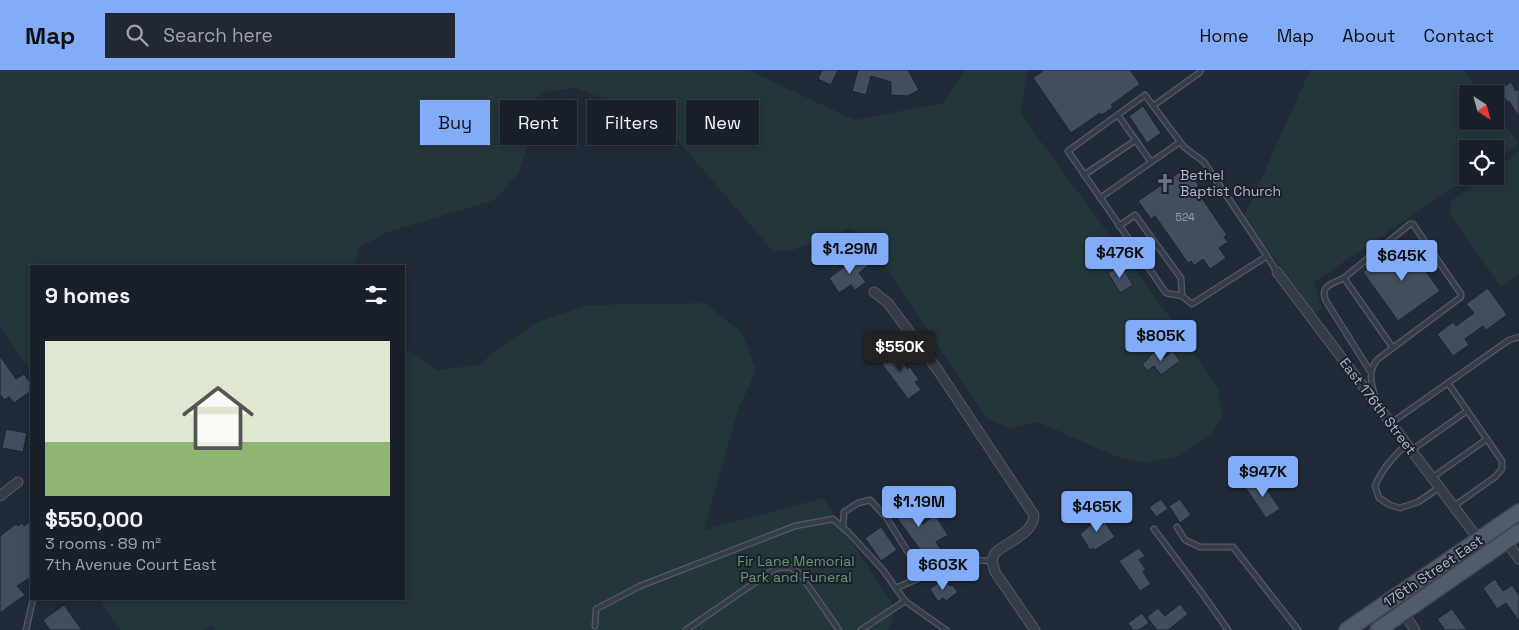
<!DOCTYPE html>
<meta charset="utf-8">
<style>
:root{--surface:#19202a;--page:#222832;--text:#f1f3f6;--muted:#9fa3a8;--line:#373e47;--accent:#82acf7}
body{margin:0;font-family:"Space Grotesk",sans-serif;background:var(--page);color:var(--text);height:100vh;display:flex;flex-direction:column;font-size:19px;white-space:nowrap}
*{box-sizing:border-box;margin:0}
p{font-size:16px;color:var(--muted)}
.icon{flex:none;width:28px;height:28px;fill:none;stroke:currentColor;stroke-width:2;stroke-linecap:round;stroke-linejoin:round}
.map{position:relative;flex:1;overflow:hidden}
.details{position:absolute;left:30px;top:195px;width:375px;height:335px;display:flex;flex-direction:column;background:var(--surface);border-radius:0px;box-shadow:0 2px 8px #0003,0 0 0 1px var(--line)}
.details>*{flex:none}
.guide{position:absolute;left:420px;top:30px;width:475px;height:45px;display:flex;gap:10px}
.needle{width:32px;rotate:144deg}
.tools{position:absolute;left:1459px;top:15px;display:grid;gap:10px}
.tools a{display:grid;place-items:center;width:45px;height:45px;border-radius:0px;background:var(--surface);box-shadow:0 2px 8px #0003,0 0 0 1px var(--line);font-size:25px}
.price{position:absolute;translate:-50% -42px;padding:0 11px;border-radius:5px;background:var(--accent);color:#111;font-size:16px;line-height:32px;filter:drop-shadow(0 1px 2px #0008)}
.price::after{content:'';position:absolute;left:50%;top:30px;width:15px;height:11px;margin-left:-8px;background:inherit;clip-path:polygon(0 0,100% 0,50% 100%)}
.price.on{background:#222;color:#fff}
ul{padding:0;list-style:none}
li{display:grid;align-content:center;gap:10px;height:265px;padding:0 15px}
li+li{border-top:1px solid var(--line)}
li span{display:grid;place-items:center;height:155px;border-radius:0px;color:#555}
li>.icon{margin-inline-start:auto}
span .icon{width:90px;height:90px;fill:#fffc;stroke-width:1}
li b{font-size:21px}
h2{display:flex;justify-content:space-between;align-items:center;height:60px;padding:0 15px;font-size:21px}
.pill{padding:0 18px;border-radius:0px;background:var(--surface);box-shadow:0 2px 8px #0003,0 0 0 1px var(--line);font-size:18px;line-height:45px}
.pill.on{background:var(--accent);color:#111}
header{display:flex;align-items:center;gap:30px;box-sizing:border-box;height:70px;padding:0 25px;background:var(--accent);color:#111}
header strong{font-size:24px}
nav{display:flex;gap:28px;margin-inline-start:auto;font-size:18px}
.search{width:350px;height:45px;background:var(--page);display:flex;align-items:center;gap:12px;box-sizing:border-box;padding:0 18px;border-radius:0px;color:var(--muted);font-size:19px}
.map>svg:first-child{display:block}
.green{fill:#233639}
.building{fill:#424d5d;stroke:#1c232f}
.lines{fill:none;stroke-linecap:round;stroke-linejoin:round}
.service-casing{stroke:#525a66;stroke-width:7}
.minor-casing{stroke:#525a66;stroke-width:11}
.primary-casing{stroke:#3e4552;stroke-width:18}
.service{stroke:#343c48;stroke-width:4.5}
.minor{stroke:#343c48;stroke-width:9}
.primary{stroke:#525b69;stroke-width:15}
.labels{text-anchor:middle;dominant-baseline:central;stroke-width:4;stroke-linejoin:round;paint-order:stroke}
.number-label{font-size:11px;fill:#949cab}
.poi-label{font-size:14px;fill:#afb7c5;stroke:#1a212d;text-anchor:start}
.street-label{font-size:14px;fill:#afb7c5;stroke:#1a212d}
.park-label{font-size:14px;fill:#669573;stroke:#1a212d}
</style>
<header>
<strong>Map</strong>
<div class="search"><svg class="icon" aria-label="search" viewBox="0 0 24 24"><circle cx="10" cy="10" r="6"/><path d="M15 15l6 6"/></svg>Search here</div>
<nav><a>Home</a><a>Map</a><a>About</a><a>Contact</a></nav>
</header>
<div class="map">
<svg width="1519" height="560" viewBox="0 0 1519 560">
<rect width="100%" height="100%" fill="#212a38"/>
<g class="green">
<polygon points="0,0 749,0 854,50 943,33 965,0 1028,0 1020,43 1182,264 1218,318 1222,345 1212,364 1177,387 1144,393 1117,387 1038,352 1012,358 987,349 865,167 850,158 793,180 773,181 665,56 640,43 576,18 542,22 528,38 529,73 519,102 495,130 388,162 359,178 354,196 31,196 31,301 0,257"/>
<polygon points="1310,0 1464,0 1481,24 1468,24 1468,51 1495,51 1495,42 1519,74 1495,90 1495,79 1468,79 1468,106 1471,106 1314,212 1322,238 1315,244 1244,147"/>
<polygon points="1519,82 1519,203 1501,217 1450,144 1451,131 1486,106 1495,106 1495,100"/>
<polygon points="705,233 742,263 756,301 738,340 704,460 823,428 892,533 892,551 888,560 215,560 211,555 204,560 121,560 98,529 404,529 404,279 438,300 477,295 535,253 586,235"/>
</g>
<g class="building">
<polygon points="822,0 838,0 831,15 818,9"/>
<polygon points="858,0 908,0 919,20 908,26 891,25 891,12 871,6 866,25 852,21"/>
<polygon points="1044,0 1130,0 1140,14 1111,35 1113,37 1102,45 1100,43 1071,63 1033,8"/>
<polygon points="1511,12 1516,21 1519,19 1519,47 1509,31 1507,32 1500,19"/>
<polygon points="1143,36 1161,63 1147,73 1129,46"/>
<polygon points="1186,98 1199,116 1195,118 1227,165 1224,167 1228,172 1219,178 1226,188 1210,199 1203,189 1194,196 1191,191 1188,193 1155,146 1151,149 1138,131"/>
<polygon points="1405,172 1440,221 1398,251 1363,202"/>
<polygon points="862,184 870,194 859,203 866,212 855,220 851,215 839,223 829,208"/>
<polygon points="1121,195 1133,215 1120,223 1108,203"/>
<polygon points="1488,218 1507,245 1486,260 1483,256 1465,269 1469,275 1453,286 1437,264 1453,252 1456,256 1474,243 1466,234"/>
<polygon points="890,277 901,293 903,292 907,299 910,297 919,310 915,312 921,320 908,329 882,294 883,293 878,286"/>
<polygon points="1158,280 1164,288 1173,281 1180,291 1161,305 1154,296 1147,301 1142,294 1149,288 1148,287"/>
<polygon points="0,286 16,309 24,304 31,314 31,321 14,333 9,327 4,330 0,324"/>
<polygon points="6,359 27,363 23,382 2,378"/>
<polygon points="1259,408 1280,439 1266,448 1245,417"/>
<polygon points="896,419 923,454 935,445 948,465 936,472 945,486 932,496 886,433 887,432 884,428"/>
<polygon points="1161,429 1168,439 1156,447 1149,437"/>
<polygon points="1180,429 1191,445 1180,453 1169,436"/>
<polygon points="1094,444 1099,450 1102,448 1115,467 1095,480 1093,478 1090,480 1080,464 1091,455 1087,449"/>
<polygon points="31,451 31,507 17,516 25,525 0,543 0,466 16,454 18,456 22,453 24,456"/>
<polygon points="881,457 897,480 881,491 865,468"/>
<polygon points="1139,478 1145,486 1139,490 1146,500 1143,502 1151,514 1140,521 1119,491"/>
<polygon points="1495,509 1503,521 1512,515 1519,525 1519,551 1506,533 1497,539 1483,518"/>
<polygon points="942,510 950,516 952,515 958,522 946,531 943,528 938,532 930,519"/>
<polygon points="1180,534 1188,544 1168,560 1157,560 1147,547 1158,538 1165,546"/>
<polygon points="64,535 82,560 50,560 43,550"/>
<polygon points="1452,539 1467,560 1445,560 1437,549"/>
<polygon points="1142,543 1149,553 1139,560 1133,560 1128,553"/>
</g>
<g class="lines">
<g class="service-casing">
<g id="service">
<polyline points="1153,36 1199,3 1201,0"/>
<polyline points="1118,45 1151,92"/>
<polyline points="1084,105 1136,70"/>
<polyline points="1100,128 1180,72"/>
<polyline points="1119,156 1135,145 1181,208 1182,226"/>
<polyline points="1267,186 1192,234 1182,226 1166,223 1068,81 1145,25 1184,77 1204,92 1267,186 1277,202"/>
<path d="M1344 208C1332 214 1319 216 1326 231L1370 301"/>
<polyline points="1448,313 1502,391 1502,399 1495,407 1454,436"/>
<path d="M1376 329C1371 314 1367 301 1378 289L1461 227V224L1413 154H1410L1344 208 1393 278"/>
<polyline points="1391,353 1509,270 1519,267"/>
<path d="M1407 374C1393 387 1382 399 1375 416L1379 428 1390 435 1400 438 1418 432 1440 417"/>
<polyline points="1412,380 1467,341"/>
<polyline points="1433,407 1487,369"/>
<polyline points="1177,457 1185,470 1200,477 1233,477 1298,560"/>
<polyline points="843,458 844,442 858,433 870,430 886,447 923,506"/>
<polyline points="1154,459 1204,526 1228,560"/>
<polyline points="896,518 952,494 974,490 992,491"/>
<polyline points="595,556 596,539 640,516 795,456 833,449 848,462 883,500 905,531 946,560"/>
<polyline points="26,560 33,529"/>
<polyline points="686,560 770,502 777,498 790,497 800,504 839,560"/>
<polyline points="861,560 905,531"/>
</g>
</g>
<g class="minor-casing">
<g id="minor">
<polyline points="1277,202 1479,470"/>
<path d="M874 222 888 233 937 299 1034 445C1034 464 1006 472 995 483L992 491 995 502 1035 560"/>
<polyline points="0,426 18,412"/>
<polyline points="1506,471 1519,489"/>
<polyline points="1403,542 1415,560"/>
</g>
</g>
<g class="primary-casing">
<g id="primary">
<polyline points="1347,560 1519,442"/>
<polyline points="1378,560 1519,462"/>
</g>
</g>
<use href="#service" class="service"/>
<use href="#minor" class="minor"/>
<use href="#primary" class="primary"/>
</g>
<defs>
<g id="church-bare" transform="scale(1.5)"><path d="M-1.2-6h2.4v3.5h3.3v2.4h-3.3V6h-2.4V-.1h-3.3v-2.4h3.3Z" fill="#6b7280" stroke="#1a212d" stroke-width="2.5" paint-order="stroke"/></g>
</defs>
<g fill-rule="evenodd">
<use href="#church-bare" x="1165" y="113"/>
</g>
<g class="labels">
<g class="number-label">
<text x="1185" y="147">524</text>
</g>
<g class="poi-label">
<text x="1180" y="105">Bethel<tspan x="1180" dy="16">Baptist Church</tspan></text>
</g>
<g class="street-label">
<text transform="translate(1378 336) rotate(53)">East 176th Street</text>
<text transform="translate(1433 501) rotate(-34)">176th Street East</text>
</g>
<g class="park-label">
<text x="796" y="491">Fir Lane Memorial<tspan x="796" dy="16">Park and Funeral</tspan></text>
</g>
</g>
</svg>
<div class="tools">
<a><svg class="needle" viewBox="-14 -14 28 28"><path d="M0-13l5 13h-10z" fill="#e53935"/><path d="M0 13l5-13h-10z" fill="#9fa3a8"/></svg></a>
<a><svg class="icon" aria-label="locate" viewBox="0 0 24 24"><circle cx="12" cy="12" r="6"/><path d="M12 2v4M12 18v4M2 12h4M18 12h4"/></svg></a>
</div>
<b class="price" style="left:850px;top:205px">$1.29M</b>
<b class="price" style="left:1120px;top:209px">$476K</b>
<b class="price" style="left:1402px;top:212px">$645K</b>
<b class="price" style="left:1161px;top:292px">$805K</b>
<b class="price on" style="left:900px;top:303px">$550K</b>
<b class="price" style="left:1263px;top:428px">$947K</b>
<b class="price" style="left:919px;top:458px">$1.19M</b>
<b class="price" style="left:1097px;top:463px">$465K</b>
<b class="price" style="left:943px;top:521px">$603K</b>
<div class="guide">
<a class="pill on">Buy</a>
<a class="pill">Rent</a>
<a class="pill">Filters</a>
<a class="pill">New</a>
</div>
<section class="details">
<h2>9 homes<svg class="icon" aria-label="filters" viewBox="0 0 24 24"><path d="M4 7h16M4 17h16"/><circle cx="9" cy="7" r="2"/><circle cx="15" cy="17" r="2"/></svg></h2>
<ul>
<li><span style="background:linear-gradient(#dfe7d0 65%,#8fb573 0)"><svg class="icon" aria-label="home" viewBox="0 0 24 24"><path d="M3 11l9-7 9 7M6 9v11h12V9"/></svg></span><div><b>$550,000</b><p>3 rooms · 89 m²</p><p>7th Avenue Court East</p></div></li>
</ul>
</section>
</div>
